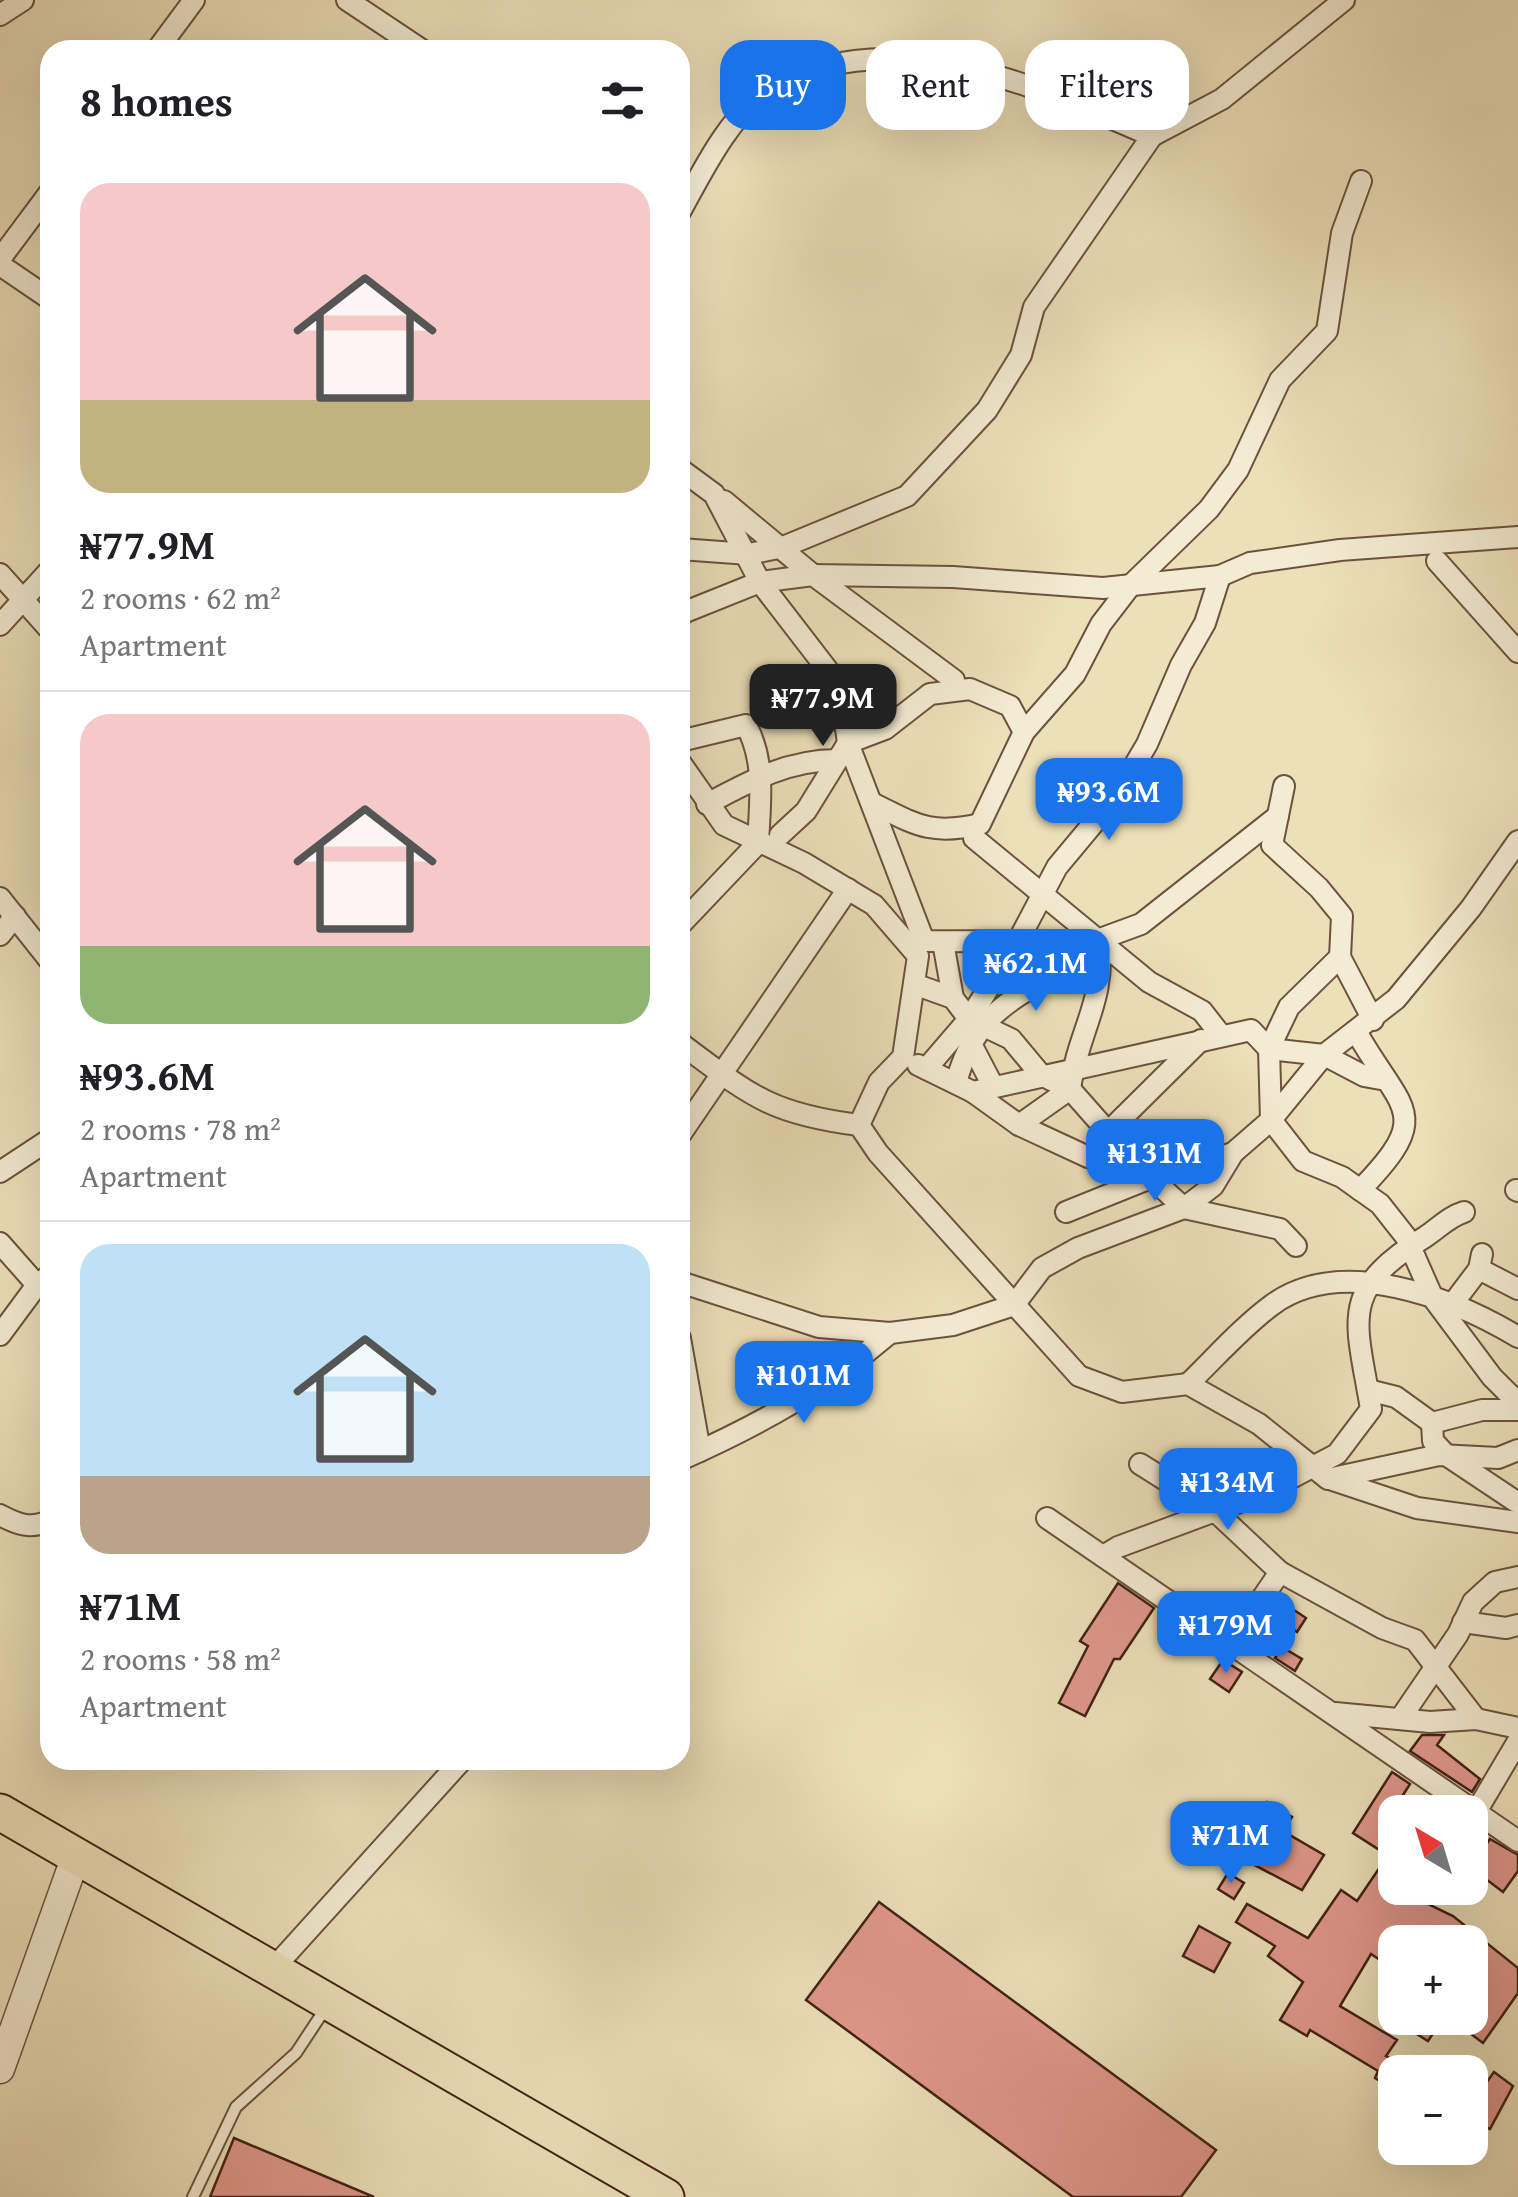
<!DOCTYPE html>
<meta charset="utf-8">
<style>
:root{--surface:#fff;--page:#f6f6f6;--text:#202124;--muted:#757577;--line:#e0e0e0;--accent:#1a73e8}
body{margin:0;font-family:"Gentium Book Plus",serif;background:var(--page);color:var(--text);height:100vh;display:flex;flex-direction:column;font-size:38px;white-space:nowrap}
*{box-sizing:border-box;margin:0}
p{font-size:32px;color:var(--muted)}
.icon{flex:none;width:55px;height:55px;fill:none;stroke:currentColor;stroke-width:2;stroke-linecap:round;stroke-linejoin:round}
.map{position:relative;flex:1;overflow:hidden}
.side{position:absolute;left:40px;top:40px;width:650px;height:1730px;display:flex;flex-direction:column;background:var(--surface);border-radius:30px;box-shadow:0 10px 40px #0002}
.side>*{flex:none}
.hud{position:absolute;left:720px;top:40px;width:648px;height:90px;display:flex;gap:20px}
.needle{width:65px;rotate:322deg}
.fabs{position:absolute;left:1378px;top:1795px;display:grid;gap:20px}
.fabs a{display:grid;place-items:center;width:110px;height:110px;border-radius:20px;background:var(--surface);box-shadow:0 10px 40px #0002;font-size:50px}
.price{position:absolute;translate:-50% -85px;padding:0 22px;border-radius:20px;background:var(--accent);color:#fff;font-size:32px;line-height:65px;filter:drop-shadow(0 2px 5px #0008)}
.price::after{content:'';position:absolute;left:50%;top:60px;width:30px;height:22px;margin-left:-15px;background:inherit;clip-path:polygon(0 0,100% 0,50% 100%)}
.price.on{background:#222;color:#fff}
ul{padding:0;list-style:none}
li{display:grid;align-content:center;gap:20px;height:530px;padding:0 40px}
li+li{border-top:2px solid var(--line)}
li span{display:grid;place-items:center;height:310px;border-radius:30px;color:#555}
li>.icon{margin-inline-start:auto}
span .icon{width:180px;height:180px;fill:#fffc;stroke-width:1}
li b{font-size:42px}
h2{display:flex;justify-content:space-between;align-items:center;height:120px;padding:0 40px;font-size:42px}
.pill{padding:0 35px;border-radius:30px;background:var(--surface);box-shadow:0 10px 40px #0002;font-size:35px;line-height:90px}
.pill.on{background:var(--accent);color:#fff}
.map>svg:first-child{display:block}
.building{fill:#e0988c;stroke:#412215;stroke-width:2.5}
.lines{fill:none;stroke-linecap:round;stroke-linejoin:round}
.service-casing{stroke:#6c523e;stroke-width:14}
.minor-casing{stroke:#6c523e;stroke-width:24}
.tertiary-casing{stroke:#6c523e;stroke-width:31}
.trunk-casing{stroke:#412215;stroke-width:39}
.service{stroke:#f3ebd2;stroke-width:10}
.minor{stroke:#f3ebd2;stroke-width:20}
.tertiary{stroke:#f3ebd2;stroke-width:28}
.trunk{stroke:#ece0b9;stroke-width:35}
</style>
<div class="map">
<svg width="1518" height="2197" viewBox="0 0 1518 2197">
<rect width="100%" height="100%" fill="#ece0b9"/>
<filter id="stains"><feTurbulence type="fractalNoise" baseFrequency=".002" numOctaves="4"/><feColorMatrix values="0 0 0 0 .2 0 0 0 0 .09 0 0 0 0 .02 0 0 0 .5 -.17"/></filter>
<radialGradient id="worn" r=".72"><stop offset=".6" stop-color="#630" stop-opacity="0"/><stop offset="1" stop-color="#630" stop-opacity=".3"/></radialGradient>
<g class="building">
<polygon points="1118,1583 1154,1608 1120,1659 1114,1659 1085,1716 1059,1703 1088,1646 1080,1641"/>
<polygon points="1288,1606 1306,1618 1297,1632 1279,1620"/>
<polygon points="1282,1647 1302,1659 1295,1671 1275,1658"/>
<polygon points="1223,1660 1242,1672 1229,1692 1210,1679"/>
<polygon points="1422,1735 1444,1735 1437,1745 1480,1779 1472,1792 1410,1751"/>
<polygon points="1392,1772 1410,1784 1385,1823 1395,1829 1395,1860 1353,1833"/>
<polygon points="1267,1802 1292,1817 1283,1831 1324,1855 1302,1890 1243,1859 1257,1834 1250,1830"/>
<polygon points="1490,1839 1518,1855 1518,1871 1503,1892 1470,1867"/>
<polygon points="1380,1867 1395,1878 1395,1888 1453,1916 1518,1968 1518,1993 1483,2043 1463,2028 1470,2018 1470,1942 1395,1942 1395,1970 1371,1954 1340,2006 1397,2040 1386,2056 1405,2066 1395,2072 1392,2088 1375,2078 1378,2071 1310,2030 1307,2036 1280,2020 1303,1982 1268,1956 1275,1946 1236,1922 1247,1904 1308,1938 1341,1890 1357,1901"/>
<polygon points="1228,1873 1244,1883 1234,1899 1218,1889"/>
<polygon points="879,1902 1216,2150 1181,2197 1073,2197 806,2000"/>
<polygon points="1199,1926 1230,1943 1214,1972 1183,1956"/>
<polygon points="1391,2018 1431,2018 1440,2023 1428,2041"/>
<polygon points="1494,2072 1513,2086 1490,2129 1470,2119 1470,2092 1476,2097"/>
<polygon points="234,2138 374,2197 210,2197"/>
</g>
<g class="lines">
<g class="service-casing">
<polyline id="service" points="193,2197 236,2107 296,2053 325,2009"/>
</g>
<g class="minor-casing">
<g id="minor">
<polyline points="347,0 422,50"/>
<polyline points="0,15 23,0"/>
<polyline points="157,50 194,0"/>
<path d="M680 212C701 174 731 112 770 89 889 19 1037 86 1152 136L1222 99 1344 0"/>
<polyline points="0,259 50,192"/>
<polyline points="0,265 50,299"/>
<polyline points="680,469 714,494 760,582 840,686 848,743 924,941 1092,942 1141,924 1278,816"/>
<polyline points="724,501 813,575 954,680"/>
<polyline points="680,549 749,554 783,547 907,496 987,410 1021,355 1034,307 1152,136"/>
<polyline points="1437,561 1518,652"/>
<polyline points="0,574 50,630"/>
<polyline points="680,614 760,582 813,575 953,577 1103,588 1220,576 1250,563 1340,550 1518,537"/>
<polyline points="0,625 50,570"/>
<path d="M680 741 746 725C766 762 760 802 758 843L680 925"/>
<polyline points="680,762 724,825 804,863 874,905 918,956 903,1057 879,1082 859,1125 878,1153 1079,1376 1122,1392 1188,1384 1259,1424 1328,1479 1439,1455 1498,1458 1518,1450"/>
<polyline points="1284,786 1272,845 1319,888 1342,916 1340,957"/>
<path d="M872 803C915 824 930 836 980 824L1024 732 1075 674 1101 624 1131 585 1209 509 1238 470 1280 380 1327 331 1342 233 1361 181"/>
<path d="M707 804C750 781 788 760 837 760"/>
<polyline points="780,835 806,811 848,743 885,729 930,694 970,689 1010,706 1024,732"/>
<polyline points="974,838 1149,982 1202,1011 1220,1034"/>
<polyline points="0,898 50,961"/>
<polyline points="0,935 15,916"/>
<polyline points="943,942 953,998"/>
<polyline points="914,984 953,998 969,1019 1011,1039 1041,1075 1070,1089 1108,1132"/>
<polyline points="1373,1020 1340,957 1289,1007 1269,1049 1271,1120 1303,1161 1342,1177 1380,1204 1406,1237 1433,1298 1492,1377 1518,1403"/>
<path d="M1357 1033C1402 1112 1435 1113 1360 1190"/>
<polyline points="970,1042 993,1086"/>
<path d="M680 1043C750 1095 770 1114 859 1125"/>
<polyline points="918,1065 973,1092 1019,1125 1088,1157 1135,1163 1184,1208 1280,1229 1296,1246"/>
<polyline points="926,1069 969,1019 1017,943 1057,867 1117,795 1147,744 1181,665 1205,623 1220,576"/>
<path d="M956 1083C980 992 1039 997 1099 940"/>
<polyline points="973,1092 1251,1030 1269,1049 1324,1055 1364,1076 1386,1080"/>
<path d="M1019 1125 1070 1089C1078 1030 1106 1002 1099 940"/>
<polyline points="680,1135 848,889"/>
<polyline points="1101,1139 1201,1040"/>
<polyline points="0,1172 50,1139"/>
<polyline points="1516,1190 1518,1191"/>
<polyline points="1066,1212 1153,1177 1233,1153"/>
<polyline points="0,1243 37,1285 50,1275"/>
<polyline points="1479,1269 1518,1289"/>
<polyline points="680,1282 819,1327 890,1333 953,1325 1014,1305 1042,1268 1078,1248 1184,1208 1213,1186 1233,1153 1271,1120 1324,1055 1396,999 1471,908 1518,841"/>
<polyline points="1451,1306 1479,1269 1482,1254"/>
<polyline points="0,1335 37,1285"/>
<polyline points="680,1338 700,1451"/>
<path d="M1188 1384C1215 1358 1242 1327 1272 1305 1341 1254 1453 1298 1518 1337"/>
<polyline points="1368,1390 1396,1397 1432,1423 1482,1410 1518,1410"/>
<polyline points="1432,1423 1433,1441 1446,1455 1518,1503"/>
<path d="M680 1460C757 1426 826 1388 890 1333"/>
<polyline points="1140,1464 1215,1511 1280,1572 1382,1628 1415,1640 1476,1719"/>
<polyline points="1330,1479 1417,1508 1518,1522"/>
<path d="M0 1515C19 1525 30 1529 50 1521"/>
<polyline points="1047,1518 1518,1841"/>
<path d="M1103 1556 1118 1547 1261 1494 1337 1454 1371 1409C1356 1319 1338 1291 1425 1237 1439 1228 1448 1217 1464 1212"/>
<polyline points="1463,1622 1506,1628 1518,1625"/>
<polyline points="1231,1644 1280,1572"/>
<polyline points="1335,1713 1430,1722 1476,1719 1518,1728"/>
<polyline points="1400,1719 1458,1634 1473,1602 1495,1582 1518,1577"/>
<polyline points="1476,1812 1518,1741"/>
<polyline points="272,1970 462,1760"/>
</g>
</g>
<g class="tertiary-casing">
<polyline id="tertiary" points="0,2069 76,1856"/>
</g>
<g class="trunk-casing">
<polyline id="trunk" points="0,1812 666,2197"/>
</g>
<use href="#service" class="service"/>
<use href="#minor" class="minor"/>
<use href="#tertiary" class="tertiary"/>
<use href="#trunk" class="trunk"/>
</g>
<rect width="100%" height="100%" filter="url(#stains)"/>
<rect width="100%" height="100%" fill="url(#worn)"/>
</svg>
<div class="fabs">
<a><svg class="needle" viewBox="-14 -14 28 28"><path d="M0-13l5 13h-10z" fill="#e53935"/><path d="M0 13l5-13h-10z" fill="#757577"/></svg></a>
<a>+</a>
<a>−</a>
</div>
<b class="price on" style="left:823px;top:749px">₦77.9M</b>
<b class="price" style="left:1109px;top:843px">₦93.6M</b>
<b class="price" style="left:1036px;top:1014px">₦62.1M</b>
<b class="price" style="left:1155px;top:1204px">₦131M</b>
<b class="price" style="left:804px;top:1426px">₦101M</b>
<b class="price" style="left:1228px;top:1533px">₦134M</b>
<b class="price" style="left:1226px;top:1676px">₦179M</b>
<b class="price" style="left:1231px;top:1886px">₦71M</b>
<div class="hud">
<a class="pill on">Buy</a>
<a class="pill">Rent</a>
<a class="pill">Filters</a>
</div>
<section class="side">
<h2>8 homes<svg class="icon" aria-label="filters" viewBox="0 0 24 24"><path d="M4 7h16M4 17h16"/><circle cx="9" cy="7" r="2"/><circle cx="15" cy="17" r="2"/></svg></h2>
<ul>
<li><span style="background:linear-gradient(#f6c9c9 70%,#c2b280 0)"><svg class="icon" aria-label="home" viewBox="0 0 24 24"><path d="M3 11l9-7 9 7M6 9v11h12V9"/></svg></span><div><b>₦77.9M</b><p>2 rooms · 62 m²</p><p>Apartment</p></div></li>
<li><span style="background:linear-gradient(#f6c9c9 75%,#8fb573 0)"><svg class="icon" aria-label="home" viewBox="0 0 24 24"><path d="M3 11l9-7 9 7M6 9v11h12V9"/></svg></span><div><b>₦93.6M</b><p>2 rooms · 78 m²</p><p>Apartment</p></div></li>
<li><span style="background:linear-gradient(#bfe0f5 75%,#b9a48a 0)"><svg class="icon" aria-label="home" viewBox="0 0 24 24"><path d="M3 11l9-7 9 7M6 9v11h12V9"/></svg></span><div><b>₦71M</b><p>2 rooms · 58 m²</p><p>Apartment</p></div></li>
</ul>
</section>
</div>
